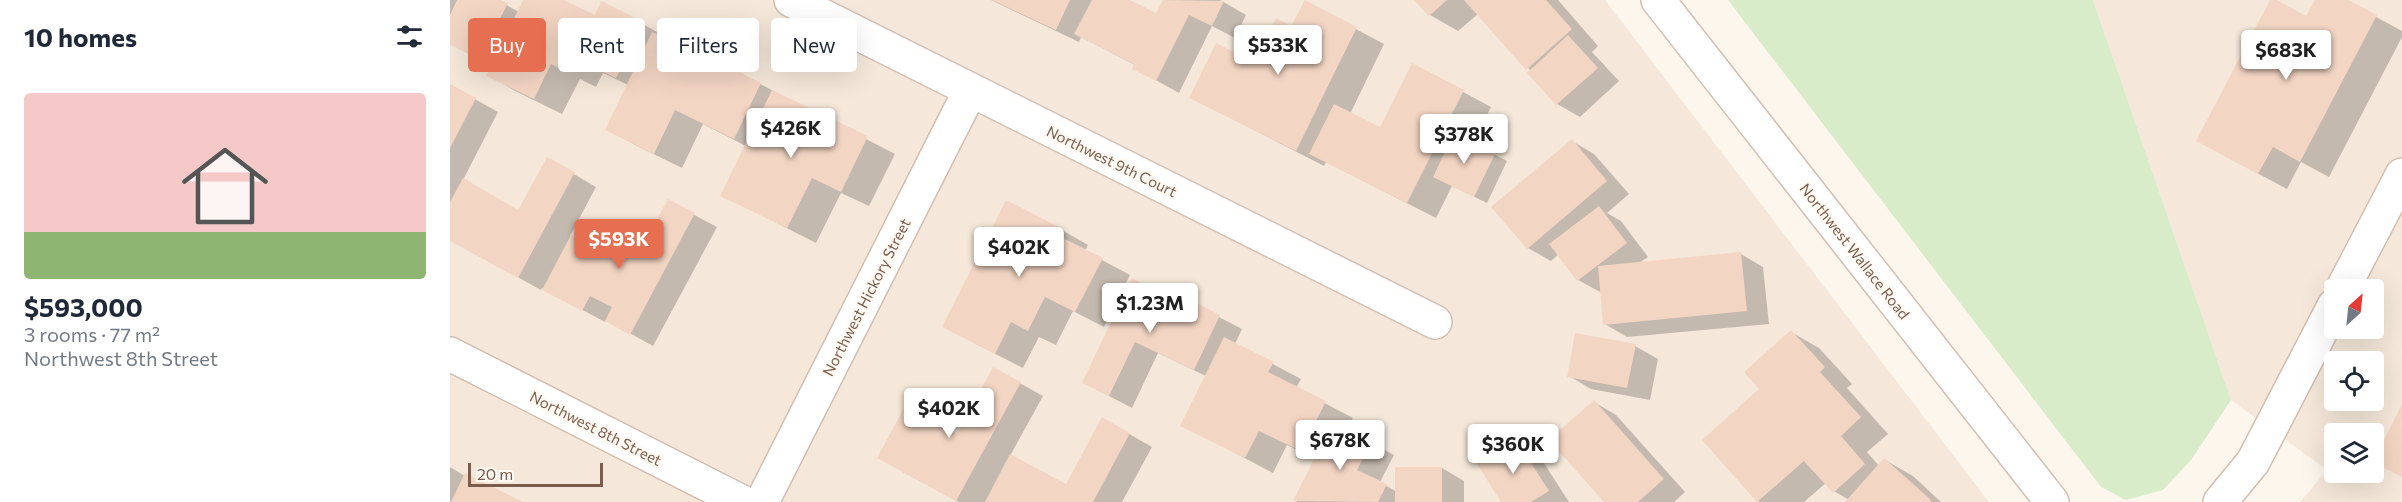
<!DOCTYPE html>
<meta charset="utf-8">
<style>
:root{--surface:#fff;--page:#f6f6f7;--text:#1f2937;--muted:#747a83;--line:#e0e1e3;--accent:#e76f51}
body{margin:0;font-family:Commissioner,sans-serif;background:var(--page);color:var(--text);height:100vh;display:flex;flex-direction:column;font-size:22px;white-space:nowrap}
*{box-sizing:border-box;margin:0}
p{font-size:20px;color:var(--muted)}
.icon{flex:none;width:33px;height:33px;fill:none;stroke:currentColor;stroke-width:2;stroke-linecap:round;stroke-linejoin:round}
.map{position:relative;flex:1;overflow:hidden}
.details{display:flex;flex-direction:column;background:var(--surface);width:450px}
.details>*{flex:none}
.banner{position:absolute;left:18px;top:18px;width:570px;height:54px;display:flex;gap:12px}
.needle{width:39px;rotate:27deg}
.controls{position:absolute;left:1874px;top:279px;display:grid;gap:12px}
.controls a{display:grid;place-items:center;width:60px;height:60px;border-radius:6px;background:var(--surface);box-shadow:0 6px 24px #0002;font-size:30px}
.scale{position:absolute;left:18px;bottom:15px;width:135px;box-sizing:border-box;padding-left:6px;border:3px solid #7a5c4d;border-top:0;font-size:16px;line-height:21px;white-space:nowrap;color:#7a5c4d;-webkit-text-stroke:4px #fffaf3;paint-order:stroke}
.price{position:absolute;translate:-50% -51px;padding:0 14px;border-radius:6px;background:#fff;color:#222;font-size:20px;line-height:39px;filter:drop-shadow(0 2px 3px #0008)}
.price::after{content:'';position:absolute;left:50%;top:36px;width:18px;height:14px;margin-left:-9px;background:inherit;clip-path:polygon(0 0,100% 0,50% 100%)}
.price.current{background:var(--accent);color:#fff}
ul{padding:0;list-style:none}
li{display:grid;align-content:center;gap:12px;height:318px;padding:0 24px}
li+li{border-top:2px solid var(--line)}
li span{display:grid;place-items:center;height:186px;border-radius:6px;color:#555}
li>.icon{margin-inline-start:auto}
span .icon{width:108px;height:108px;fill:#fffc;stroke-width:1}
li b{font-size:26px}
h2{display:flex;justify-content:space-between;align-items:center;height:72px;padding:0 24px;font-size:26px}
.pill{padding:0 21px;border-radius:6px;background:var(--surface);box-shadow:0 6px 24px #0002;font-size:21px;line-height:54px}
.pill.current{background:var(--accent);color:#fff}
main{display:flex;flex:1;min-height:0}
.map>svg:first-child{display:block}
.residential{fill:#f5e8da;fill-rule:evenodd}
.green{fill:#d8ecc9}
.shadow{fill:#0003}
.building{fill:#f3d5c3}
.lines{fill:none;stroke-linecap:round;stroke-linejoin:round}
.minor-casing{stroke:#d1beb0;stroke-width:36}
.tertiary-casing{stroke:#d1beb0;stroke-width:36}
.minor{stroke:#fff;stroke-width:33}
.tertiary{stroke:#fff;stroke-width:33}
.labels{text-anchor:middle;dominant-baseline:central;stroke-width:5;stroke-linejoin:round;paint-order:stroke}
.street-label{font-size:15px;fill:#7a5c4d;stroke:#fffaf3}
</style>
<main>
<section class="details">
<h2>10 homes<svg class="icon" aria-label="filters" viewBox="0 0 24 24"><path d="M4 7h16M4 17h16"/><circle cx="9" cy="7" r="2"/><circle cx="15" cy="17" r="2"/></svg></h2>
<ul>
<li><span style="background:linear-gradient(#f6c9c9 75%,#8fb573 0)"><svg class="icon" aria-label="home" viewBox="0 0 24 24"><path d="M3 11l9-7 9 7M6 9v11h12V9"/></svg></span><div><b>$593,000</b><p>3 rooms · 77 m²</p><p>Northwest 8th Street</p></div></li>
</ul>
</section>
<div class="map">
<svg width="1952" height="502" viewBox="0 0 1952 502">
<rect width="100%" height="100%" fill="#fdf6ec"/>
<g class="residential">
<polygon points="0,0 1155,0 1539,502 0,502"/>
<path d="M1643 0H1952V502H1850L1877 470 1781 400ZM1884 290H1923V328H1884ZM1884 362H1923V400H1884ZM1884 434H1923V472H1884Z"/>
</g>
<polygon class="green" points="1278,0 1643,0 1781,400 1741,460 1713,490 1676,500 1651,487"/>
<g class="shadow">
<polygon points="0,0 47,0 69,12 75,0 110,0 146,17 193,24 221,40 219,43 268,67 310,84 445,154 419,206 391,193 366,243 272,195 296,146 253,124 232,168 185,145 157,129 178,85 153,73 146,87 130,79 112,114 65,91 38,75 42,66 0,44"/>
<polygon points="541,0 676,0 707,15 714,0 770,0 796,15 785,38 762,26 729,93 684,68 685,65 631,37 629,42"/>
<polygon points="966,0 1108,0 1148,46 1142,52 1169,81 1130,117 1107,104 1081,71 1028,14 1008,31 980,15"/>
<polygon points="1821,0 1857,18 1866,0 1895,0 1952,31 1952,37 1879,177 1851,162 1837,189 1775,156"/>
<polygon points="855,2 934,44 900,114 931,129 963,65 1041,107 1023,143 1057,161 1037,203 1002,186 986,218 876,162 874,166 740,97 805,64 842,28"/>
<polygon points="0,85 48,112 13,180 69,212 98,159 146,187 120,236 162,258 188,258 218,201 267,227 203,346 156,320 155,322 92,288 91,290 0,240"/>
<polygon points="1122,141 1144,154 1179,194 1157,213 1171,221 1198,257 1189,263 1291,254 1313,267 1319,324 1177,337 1155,324 1152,293 1128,280 1109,254 1101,261 1078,248 1044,208"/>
<polygon points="610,229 638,245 635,251 680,275 654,327 623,311 606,345 589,337 573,368 522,342"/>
<polygon points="683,280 727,304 730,297 792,329 785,344 851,379 846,388 903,418 897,430 944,455 930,482 947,492 992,468 1014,481 1014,502 847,502 844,500 865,459 837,445 823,473 732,425 756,376 708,353 682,408 634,383"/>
<polygon points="1341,332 1369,348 1402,384 1397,388 1438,434 1417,452 1429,466 1435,460 1463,476 1491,502 1398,502 1399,500 1384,491 1376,483 1354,502 1309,502 1254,440 1311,389"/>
<polygon points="1185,346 1208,359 1200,400 1141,389 1119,376"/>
<polygon points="544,369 593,396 560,456 616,486 653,419 702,447 672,502 509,502 451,471 507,436"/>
<polygon points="1144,402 1166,415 1235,492 1224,502 1156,502"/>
<polygon points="1066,441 1088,454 1119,502 1053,502"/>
<polygon points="0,467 15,476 70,502 0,502"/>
</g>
<g class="building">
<polygon points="7,0 51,0 58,3 30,59 0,45 0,15"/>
<polygon points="73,0 114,0 145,15 151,1 194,22 166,78 125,58 118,72 101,64 84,99 36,76"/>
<polygon points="542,0 620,0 606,30"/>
<polygon points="642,0 680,0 706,13 713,0 774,1 762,26 739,15 706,81 682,69 684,64 624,34"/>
<polygon points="855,0 907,27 846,151 739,98 766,43 804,62 826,18 841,26"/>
<polygon points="964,0 997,0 979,16"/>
<polygon points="1014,0 1096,0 1122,29 1076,70"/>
<polygon points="1820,0 1827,0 1856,16 1865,0 1898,0 1927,15 1850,162 1823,147 1808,174 1746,141"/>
<polygon points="202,32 267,65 269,62 311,83 284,139 225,110 204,154 155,130"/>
<polygon points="1118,35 1148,68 1106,105 1077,73"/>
<polygon points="962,63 1014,90 957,203 859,154 884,104 930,127"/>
<polygon points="0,84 26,98 0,148"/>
<polygon points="322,90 418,136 391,192 362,178 337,228 270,196"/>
<polygon points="1004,133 1046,152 1024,197 983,177"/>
<polygon points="1122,139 1157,181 1077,249 1041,207"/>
<polygon points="97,157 125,172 68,278 0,241 0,202 13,178 68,210"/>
<polygon points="218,199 245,213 180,335 155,321 162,307 140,296 132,311 92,290 121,235 161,256 167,245 187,256"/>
<polygon points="556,200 611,228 607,235 653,258 625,312 595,297 578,331 561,322 545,354 492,327"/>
<polygon points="1149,206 1177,243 1127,281 1099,244"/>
<polygon points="1291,252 1297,311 1153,325 1148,266"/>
<polygon points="682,278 709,292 702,308 719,316 730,295 770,315 744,370 685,342 659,396 632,383"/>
<polygon points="1341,330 1375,367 1370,372 1411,417 1391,436 1415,464 1383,493 1354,461 1307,502 1252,440 1309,389 1294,372"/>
<polygon points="1125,333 1186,344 1177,388 1117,377"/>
<polygon points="774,337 824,362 818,372 876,401 851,451 809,431 795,458 730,426"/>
<polygon points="543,367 571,382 506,501 427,458 455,406 507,434"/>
<polygon points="1144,400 1214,479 1188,502 1154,502 1099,440"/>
<polygon points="1952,404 1952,477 1923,462"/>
<polygon points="652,417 680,433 643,502 535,502 560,454 616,484"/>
<polygon points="883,421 922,441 907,470 937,484 928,502 843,501"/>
<polygon points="1066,440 1099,491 1081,502 1051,502 1027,464"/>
<polygon points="1434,458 1480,499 1481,502 1395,502"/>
<rect x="945" y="467" width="47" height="35"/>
<polygon points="15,473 73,502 1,502"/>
</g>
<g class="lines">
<g class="minor-casing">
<g id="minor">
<polyline points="341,0 985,322"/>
<polyline points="1892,290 1952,175"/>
<polyline points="0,354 292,502"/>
<polyline points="312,502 520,91"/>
<polyline points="1770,502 1803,462 1884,306"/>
</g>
</g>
<g class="tertiary-casing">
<polyline id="tertiary" points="1208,0 1602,502"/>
</g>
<use href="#minor" class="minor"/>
<use href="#tertiary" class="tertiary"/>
</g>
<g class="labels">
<g class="street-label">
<text transform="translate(662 161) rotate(26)">Northwest 9th Court</text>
<text transform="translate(1405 251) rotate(52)">Northwest Wallace Road</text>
<text transform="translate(416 297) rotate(-63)">Northwest Hickory Street</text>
<text transform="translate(146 428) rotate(27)">Northwest 8th Street</text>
</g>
</g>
</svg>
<div class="controls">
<a><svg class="needle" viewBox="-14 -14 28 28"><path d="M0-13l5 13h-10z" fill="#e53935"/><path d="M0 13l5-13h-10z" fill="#747a83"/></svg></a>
<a><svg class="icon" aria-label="locate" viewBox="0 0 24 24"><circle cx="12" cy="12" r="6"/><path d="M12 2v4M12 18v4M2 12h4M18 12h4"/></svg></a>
<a><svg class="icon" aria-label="layers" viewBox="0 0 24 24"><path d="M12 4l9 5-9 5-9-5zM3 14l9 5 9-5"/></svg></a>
</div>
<div class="scale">20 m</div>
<b class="price" style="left:828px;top:76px">$533K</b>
<b class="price" style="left:1836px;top:81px">$683K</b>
<b class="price" style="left:341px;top:159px">$426K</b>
<b class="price" style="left:1014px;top:165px">$378K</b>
<b class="price current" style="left:169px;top:270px">$593K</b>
<b class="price" style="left:569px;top:278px">$402K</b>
<b class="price" style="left:700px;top:334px">$1.23M</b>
<b class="price" style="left:499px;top:439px">$402K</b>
<b class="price" style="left:890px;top:471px">$678K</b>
<b class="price" style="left:1063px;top:475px">$360K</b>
<div class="banner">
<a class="pill current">Buy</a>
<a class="pill">Rent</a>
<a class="pill">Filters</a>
<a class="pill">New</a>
</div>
</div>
</main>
